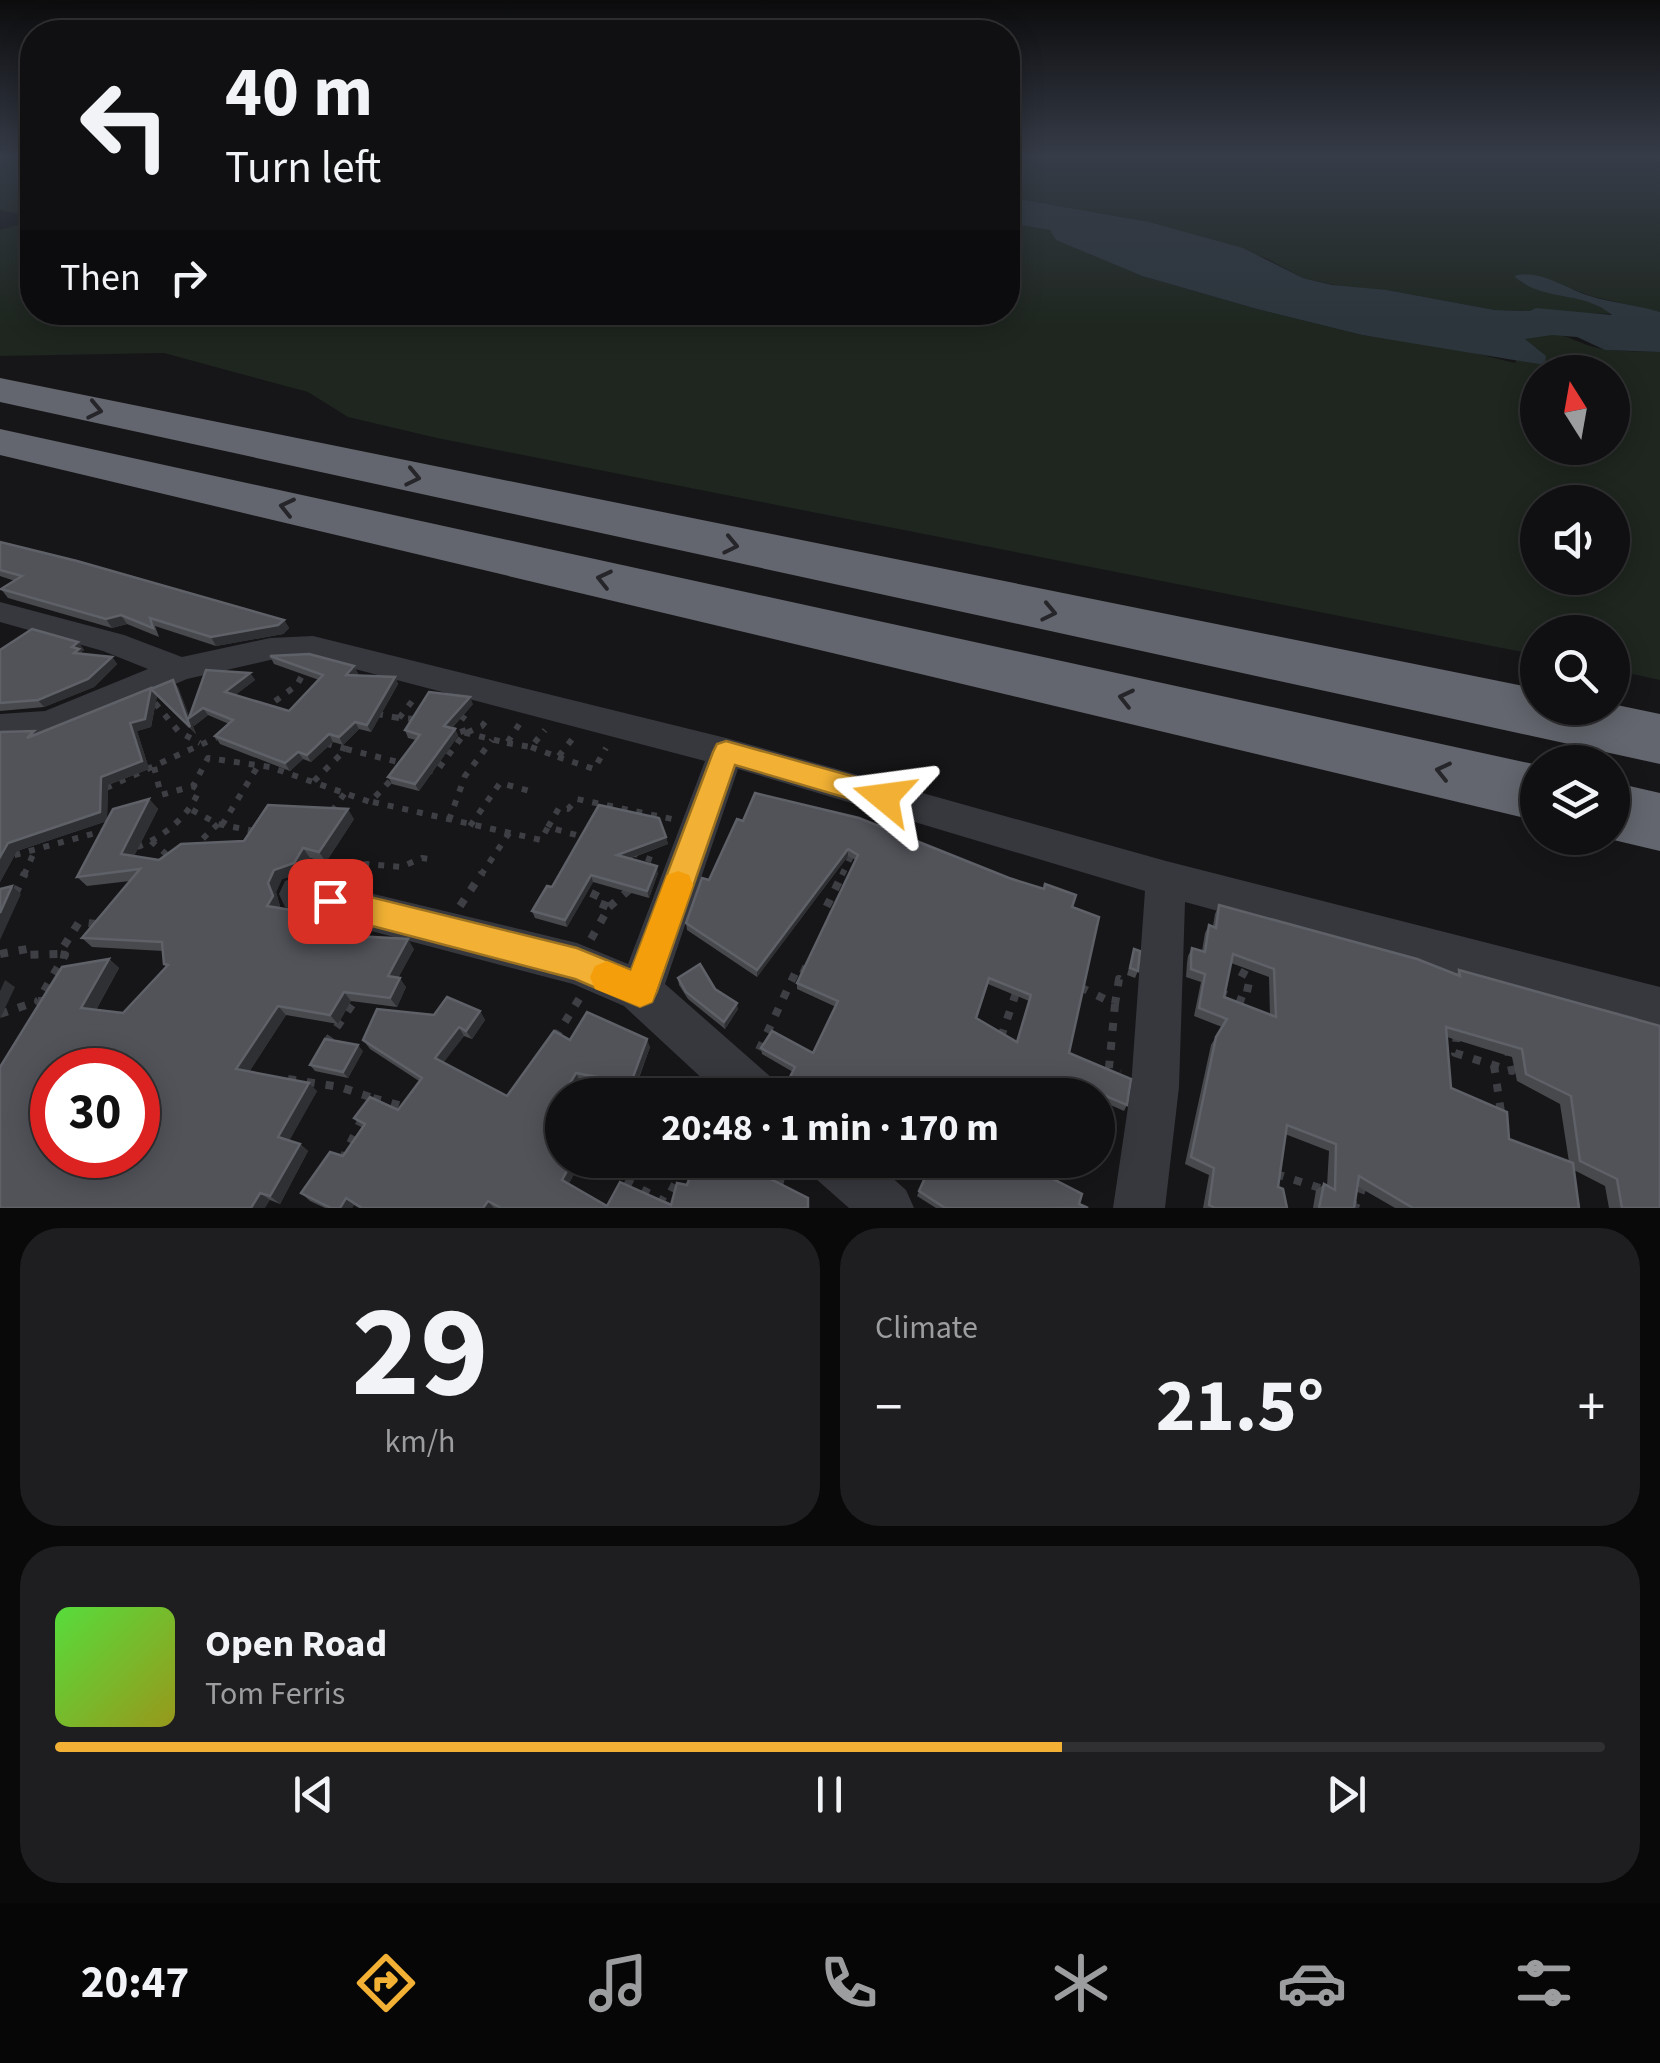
<!DOCTYPE html>
<meta charset="utf-8">
<style>
:root{--surface:#101012;--page:#1e1e20;--text:#f1f3f6;--muted:#9c9d9f;--line:#303032;--accent:#f2b134}
body{margin:0;font-family:"Source Sans 3",sans-serif;background:var(--page);color:var(--text);height:100vh;display:flex;flex-direction:column;font-size:38px;white-space:nowrap}
*{box-sizing:border-box;margin:0}
p{font-size:32px;color:var(--muted)}
.icon{flex:none;width:55px;height:55px;fill:none;stroke:currentColor;stroke-width:2;stroke-linecap:round;stroke-linejoin:round}
.map{position:relative;height:1208px;overflow:hidden}
.details{display:flex;flex-direction:column;gap:20px;padding:20px;background:#09090a;flex:1}
.details>*{flex:none}
.top-card{position:absolute;left:20px;top:20px;width:1000px;height:305px;border-radius:40px;box-shadow:0 5px 25px #0003,0 0 0 2px var(--line);background:#101012;color:var(--text);overflow:hidden}
.needle{width:65px;rotate:349deg}
.buttons{position:absolute;left:1520px;top:355px;display:grid;gap:20px}
.buttons a{display:grid;place-items:center;width:110px;height:110px;border-radius:50%;background:var(--surface);box-shadow:0 5px 25px #0003,0 0 0 2px var(--line);font-size:50px}
.speed{position:absolute;left:30px;top:1048px;display:flex;gap:20px;font-size:50px;font-weight:700;text-align:center}
.speed>*{display:grid;place-content:center;width:130px;height:130px;border-radius:50%;background:var(--surface);box-shadow:0 5px 25px #0003,0 0 0 2px var(--line);line-height:1}
.speed .limit{border:15px solid #d22;background:#fff;color:#111}
.pin{position:absolute;display:grid;place-items:center;width:85px;height:85px;color:#fff;margin:-42px;border-radius:20px;box-shadow:0 5px 15px #0006}
.me{position:absolute;width:110px;margin:-55px;rotate:286deg;stroke-linejoin:round;filter:drop-shadow(0 0 8px #0008)}
.turn{display:flex;align-items:center;gap:35px;height:210px;padding:0 40px;font-size:45px}
.turn .icon{width:130px;height:130px;stroke-width:2.5}
.turn b{display:block;font-size:70px;line-height:85px}
.then{display:flex;align-items:center;height:95px;padding:0 40px;background:#0003;gap:20px;font-size:38px}
.big{font-size:75px;font-weight:700;line-height:1.1}
.details .tile{flex:1;display:flex;flex-direction:column;justify-content:center;gap:15px;min-width:0;padding:0 35px;border-radius:40px;background:var(--page)}
.details .dial{align-items:center;gap:0}
.dial b{font-size:130px;line-height:1}
.song{display:flex;align-items:center;gap:30px}
.cover{width:120px;height:120px;border-radius:15px;background:linear-gradient(135deg,hsl(110 70% 55%),hsl(60 70% 35%))}
.played{height:10px;border-radius:5px;background:linear-gradient(90deg,var(--accent) 65%,var(--line) 65%)}
.keys{display:flex;justify-content:space-around;direction:ltr}
.heat{display:flex;justify-content:space-between;align-items:center;font-size:55px;direction:ltr}
.details .tiles{flex:1;display:grid;gap:20px;grid-template-columns:1fr 1fr}
.tile:last-child{grid-column:span 2}
.trip{position:absolute;left:545px;top:1078px;width:570px;height:100px;border-radius:50px;background:var(--surface);box-shadow:0 5px 25px #0003,0 0 0 2px var(--line);font-weight:700;line-height:100px;text-align:center}
.tabs{display:flex;height:160px;justify-content:space-around;align-items:center;background:#060607;color:var(--muted)}
.tabs .icon{width:70px;height:70px}
.tabs .current{color:var(--accent)}
.tabs b{font-size:45px;color:var(--text)}
.map>svg:first-child{display:block}
</style>
<div class="map">
<svg width="1660" height="1208" viewBox="0 0 1660 1208">
<rect width="100%" height="100%" fill="#161618"/>
<g fill="#1e261f" fill-rule="evenodd">
<path d="M0 158H32V217L0 210Z"/>
<path d="M1008 158H1660V312L1591 296 1544 278 1520 282C1550 297 1585 293 1613 314L1495 310 1387 290H1357L1303 278 1266 258 1149 222 1008 197Z"/>
<path d="M32 221V312H1008V223L1051 230 1057 240 1142 276 1257 309 1362 335 1462 350 1515 363 1525 339C1562 325 1573 344 1603 349 1621 352 1641 351 1660 352V680L1613 670 1612 632H1538L1537 655 437 438 348 417 308 392 164 353 0 356V230ZM1538 372H1612V448H1538ZM1538 502H1612V578H1538Z"/>
</g>
<path fill="#2c353c" d="M1008 197 1149 222 1243 248 1303 278 1332 285 1387 290 1495 310 1530 311 1536 308 1612 315C1584 290 1541 302 1514 276 1538 268 1567 289 1590 296 1613 303 1637 305 1660 312V352L1605 350 1577 337 1552 335 1525 339 1546 356 1545 365 1362 335 1257 309 1142 276 1056 240 1050 230 1008 223Z"/>
<g fill="none" stroke-linecap="round" stroke-linejoin="round">
<g stroke="#3d3f44" stroke-width="6" stroke-dasharray="6 9" stroke-linecap="butt">
<path d="M155 703 179 732 200 743"/>
<path d="M263 710 297 685 305 670"/>
<path d="M377 714 399 718"/>
<path d="M414 719 399 718 417 695"/>
<path d="M450 729 507 743 520 723"/>
<path d="M464 734 460 722 468 711"/>
<path d="M507 743 531 747 545 730"/>
<path d="M531 747 558 757 573 738"/>
<path d="M346 749 402 763"/>
<path d="M558 757 594 769 606 748"/>
<path d="M154 767 161 795 193 786 208 758 270 767 370 802 393 778"/>
<path d="M427 770 436 772 464 734 482 726 490 716"/>
<path d="M314 781 346 749 328 744"/>
<path d="M106 788 222 735"/>
<path d="M373 802 541 840 548 827 583 837"/>
<path d="M192 810 218 824 254 831"/>
<path d="M332 811 345 793"/>
<path d="M449 820 465 776 492 740"/>
<path d="M222 825 258 766"/>
<path d="M470 826 500 783 530 791"/>
<path d="M548 827 559 808 568 809 577 799 672 819"/>
<path d="M151 841 166 854H173"/>
<path d="M137 847C163 838 190 815 199 790L193 786"/>
<path d="M192 849 218 824"/>
<path d="M632 853 654 861"/>
<path d="M0 859 103 831"/>
<path d="M334 871 367 864 401 867 422 858 436 860"/>
<path d="M24 875 36 848"/>
<path d="M481 875 509 833"/>
<path d="M842 875 853 852"/>
</g>
<g stroke="#3d3f44" stroke-width="8" stroke-dasharray="8 11" stroke-linecap="butt">
<path d="M15 894 25 873"/>
<path d="M460 906 482 873"/>
<path d="M609 907 629 890"/>
<path d="M836 917 824 912 843 873"/>
<path d="M591 939 609 907 592 900 603 878"/>
<path d="M0 954 27 949 26 955 59 954 79 922 96 924"/>
<path d="M1080 987 1115 1004 1119 979 1128 984"/>
<path d="M1219 992 1245 1002 1250 977 1237 970V960"/>
<path d="M45 1001H38L65 955 59 954"/>
<path d="M1115 1004 1109 1068 1120 1073"/>
<path d="M0 1014 38 1001"/>
<path d="M1457 1034 1455 1053 1512 1071 1508 1051"/>
<path d="M1001 1037 1017 990"/>
<path d="M555 1038 581 996"/>
<path d="M326 1043 356 999"/>
<path d="M759 1050 798 967 809 972"/>
<path d="M1494 1065 1501 1112"/>
<path d="M288 1079 340 1087 373 1098"/>
<path d="M373 1098 406 1107"/>
<path d="M342 1160 361 1121"/>
<path d="M572 1171 601 1167 665 1202"/>
<path d="M1276 1174 1323 1189"/>
<path d="M779 1186 785 1160"/>
<path d="M1350 1203 1356 1205 1364 1184"/>
<path d="M662 1208 688 1160"/>
</g>
<g fill="#37383d" fill-rule="evenodd">
<path d="M0 602 124 635 182 657 270 638 313 636 726 738 1166 861 1660 987V1031L1185 902 1179 1087 1165 1208H1113L1131 1087 1145 891 738 769 665 984 772 1078 779 1095H720L624 1006 573 984 299 912 285 907 279 894 285 881 299 876 577 943 628 964 705 761 313 658 270 660 187 679 60 733 0 740V714L45 711 148 669 103 651 0 622Z"/>
<path d="M808 1160H872L906 1190 914 1208H849L815 1178Z"/>
</g>
<g fill="#63666e" fill-rule="evenodd">
<path d="M0 378 1538 689V708H1612V704L1660 714V764L0 402Z"/>
<path d="M0 429 1538 765V821L0 455Z"/>
<path d="M1612 782 1660 793V851L1605 838H1612Z"/>
</g>
</g>
<g fill="#47494d" fill-rule="evenodd">
<path d="M0 542 284 620 289 628 283 634 216 646 155 626 159 637 127 624 112 628 8 598 1 589 15 581 0 576Z"/>
<path d="M78 642 84 650 81 652 82 654 112 657 117 664 94 687 44 707 0 711V650Z"/>
<path d="M270 656 354 666 358 674 356 676 395 677 398 684 371 732 359 729 343 745 333 742 311 762 303 759 290 771 220 744 215 736 229 724 208 715 194 726 191 721 196 734 157 696 151 689 178 687 189 717 250 673 255 680 235 695 289 711 319 680 274 664Z"/>
<path d="M157 696 151 727 137 731 149 769 108 785 107 820 149 799 158 809 134 856 159 860 244 841 354 819 326 862 310 858 301 873 282 879 276 892 280 906 279 908 335 925 331 934 414 949 398 978 406 987 397 1007 351 1001 338 1024 286 1015 249 1072 317 1091 289 1140 300 1144 308 1151 280 1204 270 1200 0 1208 109 959 119 968 96 1010 123 1013 166 966 164 964 163 951 92 947 82 938 130 881 87 886 77 877 107 821 17 851 0 882V732L37 734Z"/>
<path d="M473 704 452 728 455 729 458 736 419 791 392 784 388 777 416 740 408 738 405 730Z"/>
<path d="M737 819 1072 907 1069 1053 1127 1105 1124 1111 1104 1102 1098 1095H805L789 1087 788 1081 793 1072 762 1054 761 1048 813 1053 836 1007 797 989V983L856 860 848 856 757 977 687 930 686 923 709 880ZM988 984 1029 1001 1017 1042 977 1018Z"/>
<path d="M666 837 668 844 629 859 658 873 649 898 593 882 567 927 535 918 532 911 552 887Z"/>
<path d="M1219 905 1456 974 1459 970 1638 1018 1660 1208H1609L1605 1186 1574 1170 1579 1208H1395L1357 1186 1354 1208H1313L1316 1190 1324 1184 1327 1186 1329 1151 1285 1134 1278 1187 1287 1208H1203L1209 1175 1185 1164 1211 1045 1222 1027 1194 1016 1201 982 1186 977 1187 963 1188 956 1192 948 1202 951 1205 933 1209 925 1213 926 1215 914ZM1231 963 1269 977 1270 1015 1224 997ZM1447 1037 1512 1057 1517 1081 1560 1104 1569 1162 1509 1139 1451 1088Z"/>
<path d="M1134 949 1138 971 1135 978 1127 975Z"/>
<path d="M678 978 715 989 738 1009 725 1029 688 999 679 985Z"/>
<path d="M480 1011 485 1020 472 1039 464 1036 443 1062 507 1096 570 1040 650 1047 639 1078 614 1088 580 1081 572 1095H562V1110L556 1120 562 1160H582L569 1183 607 1206 671 1205 809 1208H359L354 1205 352 1208H325L310 1201 301 1193 343 1156 363 1127 354 1118 398 1110 419 1081 370 1049 363 1040 434 1015Z"/>
<path d="M363 1051 348 1078 315 1071 310 1065Z"/>
<path d="M925 1160H1040L1038 1171 1079 1204 1088 1208H936L917 1196 931 1163Z"/>
</g>
<g fill="#2f3033">
<path d="M121 615 127 624 112 628 106 619Z"/>
<path d="M284 620 289 628 283 634 216 646 211 637Z"/>
<path d="M78 642 84 650 81 652 84 656 80 660 72 647Z"/>
<path d="M112 657 117 664 94 687 44 707 38 700Z"/>
<path d="M354 666 358 674 350 683 346 675Z"/>
<path d="M250 673 255 680 229 700 225 692Z"/>
<path d="M395 677 398 684 371 732 367 725Z"/>
<path d="M173 680 178 687 190 718 203 708 208 715 194 726 191 721 196 734 190 727Z"/>
<path d="M151 688 157 696 151 727 137 731 149 769 108 785 107 821 17 851 0 882V857L8 843 101 777Z"/>
<path d="M470 697 473 704 447 733 444 726Z"/>
<path d="M355 722 359 729 343 745 339 737Z"/>
<path d="M455 729 458 736 419 791 415 784Z"/>
<path d="M329 734 333 742 311 762 307 755Z"/>
<path d="M298 752 303 759 290 771 285 763Z"/>
<path d="M149 799 158 809 130 864 121 854Z"/>
<path d="M348 809 354 819 326 862 319 852Z"/>
<path d="M666 837 668 844 619 862 617 855Z"/>
<path d="M303 848 310 858 301 873 282 879 276 892 280 906 274 916 267 906 268 883 274 870Z"/>
<path d="M848 849V856L757 977V970Z"/>
<path d="M657 866 658 873 649 898 647 891Z"/>
<path d="M591 875 593 882 567 927 565 920Z"/>
<path d="M12 886 21 894 0 940V913Z"/>
<path d="M328 916 335 925 326 943 319 934Z"/>
<path d="M408 939 414 949 394 985 388 976Z"/>
<path d="M109 959 119 968 92 1017 81 1008Z"/>
<path d="M400 978 406 987 397 1007 390 998Z"/>
<path d="M5 980 15 987 0 1019V991Z"/>
<path d="M344 992 351 1001 338 1024 330 1015Z"/>
<path d="M737 1003 738 1009 725 1029 724 1022Z"/>
<path d="M278 1006 286 1015 245 1078 236 1069Z"/>
<path d="M480 1011 485 1020 472 1039 466 1031Z"/>
<path d="M459 1027 464 1036 441 1066 435 1058Z"/>
<path d="M647 1039 650 1047 636 1085 633 1077Z"/>
<path d="M358 1045 363 1051 348 1078 343 1072Z"/>
<path d="M576 1073 580 1081 572 1095H563Z"/>
<path d="M309 1083 317 1091 287 1145 278 1137Z"/>
<path d="M562 1095V1110L554 1124 549 1117Z"/>
<path d="M300 1144 308 1151 280 1204 270 1196Z"/>
<path d="M573 1160H582L567 1187 562 1180Z"/>
<path d="M260 1193 270 1200 265 1208H251Z"/>
<path d="M346 1198 354 1205 352 1208H340Z"/>
<path d="M488 1201 494 1208H483Z"/>
</g>
<g fill="#525359" stroke="#5f6168" stroke-width="2.5" fill-rule="evenodd">
<path d="M0 542 77 561 284 620 278 625 211 637 150 618 153 628 121 615 106 619 1 589 22 576 0 570Z"/>
<path d="M32 629 78 642 72 647 79 649 74 653 112 657 88 679 38 700 0 703V650Z"/>
<path d="M309 654 354 666 346 675 395 677 367 725 355 722 339 737 329 734 307 755 298 752 285 763 215 736 233 720 203 708 189 718 206 670 250 673 225 692 289 711 323 675 270 656Z"/>
<path d="M173 680 190 727 151 689Z"/>
<path d="M151 688 145 719 130 723 142 761 101 777 100 812 8 843 0 857V732L34 731 27 738Z"/>
<path d="M429 692 470 697 444 726 455 729 415 784 388 777 420 735 405 730Z"/>
<path d="M755 793 859 818 1009 878 1044 889 1045 884 1076 895 1072 907 1099 917 1069 1053 1131 1079 1127 1105 1106 1096 1098 1133V1095H816L788 1081 795 1067 761 1048 772 1031 813 1053 838 1001 797 983 858 855 848 849 757 970 686 923 702 878 709 880 737 819 743 821ZM989 978 1031 995 1017 1042 976 1018Z"/>
<path d="M149 799 121 854 159 860 181 844 244 841 268 805 348 809 319 852 303 848 294 863 274 870 268 883 273 896 267 906 328 916 319 934 408 939 388 976 400 978 390 998 344 992 330 1015 278 1006 236 1069 309 1083 278 1137 300 1144 270 1196 260 1193 251 1208H0V1067L62 967 109 959 81 1008 123 1013 168 965 164 964 162 942 82 938 140 869 77 877 113 809ZM52 1070H138V1155H52Z"/>
<path d="M599 805 659 818 666 837 617 855 657 866 647 891 591 875 565 920 532 911 547 886 552 887Z"/>
<path d="M12 886 0 913V889Z"/>
<path d="M1219 905 1417 959 1460 976 1459 970 1660 1026V1208H1622L1617 1179 1580 1161 1571 1096 1526 1074 1522 1049 1446 1027 1451 1088 1507 1112 1509 1139 1573 1163 1579 1208H1413L1359 1176 1354 1208H1319L1324 1184 1335 1190 1336 1144 1287 1125 1278 1187 1283 1189 1287 1208H1215L1209 1205 1214 1168 1191 1157 1216 1037 1227 1019 1199 1008 1205 974 1191 969V955L1192 948 1205 952 1209 925 1216 928ZM1233 954 1274 969 1276 1017 1224 997Z"/>
<path d="M1134 949 1140 951 1138 971 1130 968Z"/>
<path d="M700 964 715 989 737 1003 724 1022 686 992 678 978Z"/>
<path d="M447 997 480 1011 466 1031 459 1027 435 1058 507 1096 554 1031 570 1040 587 1012 647 1039 633 1077 687 1087 685 1095H610L618 1081 576 1073 549 1117 562 1124V1160H573L562 1180 607 1206 620 1182 671 1205 677 1183 687 1185 696 1160H726L745 1166 808 1198V1208H501L488 1201 483 1208H362L346 1198 340 1208H331L301 1193 330 1152 343 1156 365 1124 354 1118 370 1097 398 1110 422 1078 363 1040 377 1009 434 1015Z"/>
<path d="M325 1039 358 1045 343 1072 310 1065Z"/>
<path d="M933 1160H1040L1038 1171 1082 1194 1079 1204 1088 1208H945L919 1191Z"/>
</g>
<defs><path id="oneway-chevron" d="M-2-3.5L2.5 0L-2 3.5" fill="none" stroke-width="1.6" stroke-linecap="round" stroke-linejoin="round" transform="scale(2.5)"/></defs>
<g stroke="#26262a">
<use href="#oneway-chevron" transform="translate(95 410) rotate(12)"/>
<use href="#oneway-chevron" transform="translate(413 477) rotate(12)"/>
<use href="#oneway-chevron" transform="translate(287 507) rotate(-167)"/>
<use href="#oneway-chevron" transform="translate(731 545) rotate(12)"/>
<use href="#oneway-chevron" transform="translate(604 579) rotate(-167)"/>
<use href="#oneway-chevron" transform="translate(1049 612) rotate(12)"/>
<use href="#oneway-chevron" transform="translate(1126 698) rotate(-167)"/>
<use href="#oneway-chevron" transform="translate(1443 771) rotate(-167)"/>
</g>
<linearGradient id="sky" x2="0" y2="1"><stop stop-color="#0c0c0d"/><stop offset="0.48" stop-color="#363c48"/><stop offset="1" stop-color="#363c48" stop-opacity="0"/></linearGradient>
<rect width="1660" height="327" fill="url(#sky)"/>
<path fill="#f2b134" stroke="#9d7322" stroke-width="2.5" d="M726 741 884 785 893 789 898 797 893 805 884 809 735 765 657 991 652 1002 640 1007 575 979 330 915 319 911 314 901 319 891 330 887 577 948 631 970 713 752 717 744Z"/>
<path fill="#f59e0b" d="M678 871 689 875 693 885 652 1002 640 1007 595 989 590 977 595 966 607 961 631 971 667 875Z"/>
</svg>
<div class="buttons">
<a><svg class="needle" viewBox="-14 -14 28 28"><path d="M0-13l5 13h-10z" fill="#e53935"/><path d="M0 13l5-13h-10z" fill="#9c9d9f"/></svg></a>
<a><svg class="icon" aria-label="sound" viewBox="0 0 24 24"><path d="M4 9h4l5-4v14l-5-4H4zM17 9q2 3 0 6"/></svg></a>
<a><svg class="icon" aria-label="search" viewBox="0 0 24 24"><circle cx="10" cy="10" r="6"/><path d="M15 15l6 6"/></svg></a>
<a><svg class="icon" aria-label="layers" viewBox="0 0 24 24"><path d="M12 4l9 5-9 5-9-5zM3 14l9 5 9-5"/></svg></a>
</div>
<div class="speed"><div class="limit">30</div></div>
<div class="pin" style="left:330px;top:901px;background:#d93025"><svg class="icon" aria-label="arrive" viewBox="0 0 24 24"><path d="M6 21V4h12l-3 4 3 4H6"/></svg></div>
<svg class="me" style="left:884px;top:797px" viewBox="-20 -20 40 40"><path d="M0-17L14 15 0 8-14 15z" fill="#f2b134" stroke="#fff" stroke-width="4"/></svg>
<div class="trip">20:48 · 1 min · 170 m</div>
<div class="top-card">
<div class="turn"><svg class="icon" aria-label="left" viewBox="0 0 24 24"><path d="M17 20v-9H6M10 6l-5 5 5 5"/></svg><div><b>40 m</b>Turn left</div></div>
<div class="then">Then<svg class="icon" aria-label="right" viewBox="0 0 24 24"><path d="M7 20v-9h11M14 6l5 5-5 5"/></svg></div>
</div>
</div>
<section class="details">
<div class="tiles">
<div class="tile dial"><b>29</b><p>km/h</p></div>
<div class="tile"><p>Climate</p>
<div class="heat"><a>−</a><b class="big">21.5°</b><a>+</a></div>
</div>
<div class="tile">
<div class="song"><i class="cover"></i><div><b>Open Road</b><p>Tom Ferris</p></div></div>
<div class="played"></div>
<div class="keys"><svg class="icon" aria-label="previous" viewBox="0 0 24 24"><path d="M18 5L8 12l10 7zM5 5v14"/></svg><svg class="icon" aria-label="pause" viewBox="0 0 24 24"><path d="M8 5v14M16 5v14"/></svg><svg class="icon" aria-label="next" viewBox="0 0 24 24"><path d="M6 5l10 7-10 7zM19 5v14"/></svg></div>
</div>
</div>
</section>
<nav class="tabs">
<b>20:47</b>
<svg class="icon current" aria-label="directions" viewBox="0 0 24 24"><path d="M12 3l9 9-9 9-9-9zM9 14v-3h6M13 9l2 2-2 2"/></svg>
<svg class="icon" aria-label="music" viewBox="0 0 24 24"><path d="M9 18V5l10-2v13"/><circle cx="6" cy="18" r="3"/><circle cx="16" cy="16" r="3"/></svg>
<svg class="icon" aria-label="phone" viewBox="0 0 24 24"><path d="M5 4h4l2 5-3 2q2 4 5 5l2-3 5 2v4C11 20 4 13 5 4z"/></svg>
<svg class="icon" aria-label="climate" viewBox="0 0 24 24"><path d="M12 3v18M4 7l16 10M4 17L20 7"/></svg>
<svg class="icon" aria-label="car" viewBox="0 0 24 24"><path d="M5 17H2v-5l4-1 3-4h7l3 4 3 1v5h-3M9 17h6M6 11h13"/><circle cx="7" cy="17" r="2"/><circle cx="17" cy="17" r="2"/></svg>
<svg class="icon" aria-label="filters" viewBox="0 0 24 24"><path d="M4 7h16M4 17h16"/><circle cx="9" cy="7" r="2"/><circle cx="15" cy="17" r="2"/></svg>
</nav>
